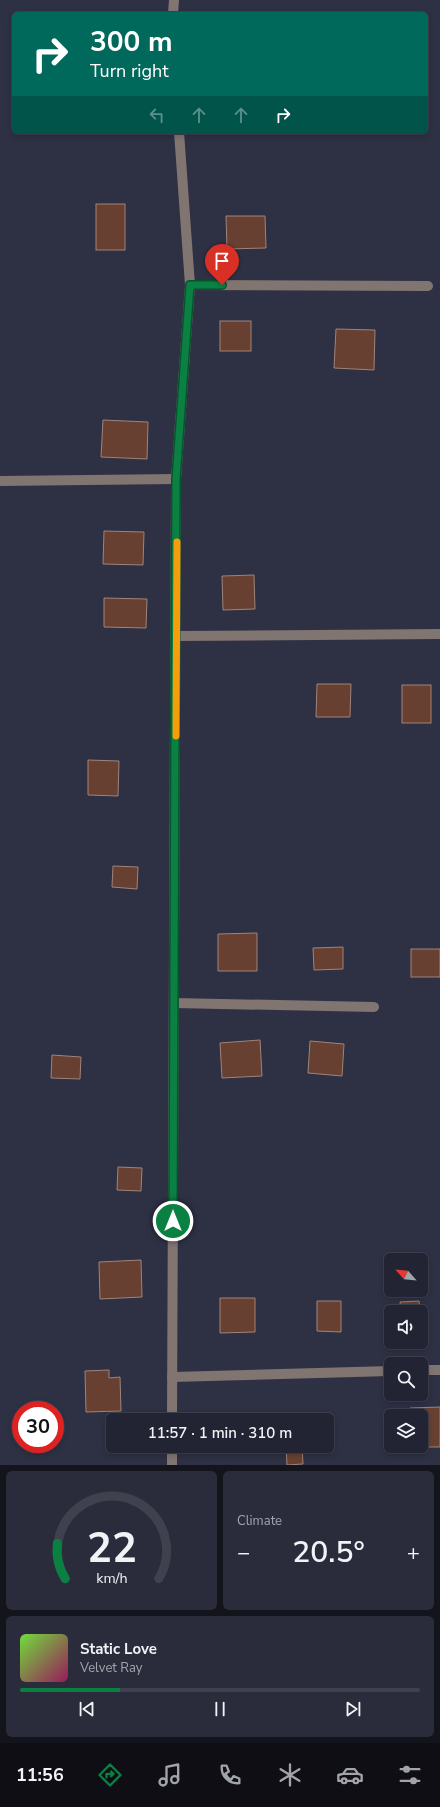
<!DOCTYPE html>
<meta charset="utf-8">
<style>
:root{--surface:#222433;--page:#2a2c3b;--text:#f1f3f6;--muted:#a2a4ac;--line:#3f414e;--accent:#0b8043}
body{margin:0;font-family:"Nunito Sans",sans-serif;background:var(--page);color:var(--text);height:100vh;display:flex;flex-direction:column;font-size:15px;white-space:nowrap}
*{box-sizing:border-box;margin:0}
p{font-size:13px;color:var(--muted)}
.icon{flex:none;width:22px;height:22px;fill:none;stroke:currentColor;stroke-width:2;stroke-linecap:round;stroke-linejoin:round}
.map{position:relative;height:1465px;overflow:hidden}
.panel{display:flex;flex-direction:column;gap:6px;padding:6px;background:#13141c;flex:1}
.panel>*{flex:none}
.guide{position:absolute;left:12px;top:12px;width:416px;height:122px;border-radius:6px;box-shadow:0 2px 6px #0003,0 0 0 1px var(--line);background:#00695c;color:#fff;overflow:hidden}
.needle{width:26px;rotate:297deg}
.buttons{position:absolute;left:384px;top:1253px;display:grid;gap:8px}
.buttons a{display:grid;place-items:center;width:44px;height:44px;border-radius:6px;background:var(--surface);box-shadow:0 2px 6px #0003,0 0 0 1px var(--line);font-size:20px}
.speed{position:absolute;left:12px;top:1401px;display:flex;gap:8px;font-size:20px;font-weight:700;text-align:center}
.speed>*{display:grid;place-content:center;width:52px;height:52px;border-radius:50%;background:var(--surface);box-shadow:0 2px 6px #0003,0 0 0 1px var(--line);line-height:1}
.speed .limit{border:6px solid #d22;background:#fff;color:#111}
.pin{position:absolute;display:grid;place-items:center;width:34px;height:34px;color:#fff;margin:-41px -17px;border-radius:50% 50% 50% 0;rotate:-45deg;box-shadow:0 0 4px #0007}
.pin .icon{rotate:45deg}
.me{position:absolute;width:44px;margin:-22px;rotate:0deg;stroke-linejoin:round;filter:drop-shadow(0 0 3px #0008)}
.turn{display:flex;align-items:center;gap:14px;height:84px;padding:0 12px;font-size:18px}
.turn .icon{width:52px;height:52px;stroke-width:2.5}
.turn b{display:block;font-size:28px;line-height:34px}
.lanes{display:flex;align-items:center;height:38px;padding:0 12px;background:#0003;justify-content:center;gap:20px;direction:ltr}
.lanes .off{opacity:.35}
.big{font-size:30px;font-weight:600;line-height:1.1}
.panel .widget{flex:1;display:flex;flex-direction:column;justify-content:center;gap:6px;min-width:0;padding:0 14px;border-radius:6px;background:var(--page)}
.panel .dial{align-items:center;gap:0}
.dial svg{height:104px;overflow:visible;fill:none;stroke:var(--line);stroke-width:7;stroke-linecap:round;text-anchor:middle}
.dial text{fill:var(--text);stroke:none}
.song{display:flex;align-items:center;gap:12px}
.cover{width:48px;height:48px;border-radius:6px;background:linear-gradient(135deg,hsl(100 70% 55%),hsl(330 70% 35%))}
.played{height:4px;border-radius:2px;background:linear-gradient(90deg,var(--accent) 25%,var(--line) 25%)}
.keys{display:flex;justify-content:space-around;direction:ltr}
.heat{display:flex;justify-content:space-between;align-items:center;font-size:22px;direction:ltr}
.panel .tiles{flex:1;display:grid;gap:6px;grid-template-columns:1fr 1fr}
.widget:last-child{grid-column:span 2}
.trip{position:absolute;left:106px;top:1413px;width:228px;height:40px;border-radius:6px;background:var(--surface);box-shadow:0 2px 6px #0003,0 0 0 1px var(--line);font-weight:600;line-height:40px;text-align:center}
.tab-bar{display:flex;height:64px;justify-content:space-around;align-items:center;background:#0e0e14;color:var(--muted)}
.tab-bar .icon{width:28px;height:28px}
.tab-bar .selected{color:var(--accent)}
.tab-bar b{font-size:18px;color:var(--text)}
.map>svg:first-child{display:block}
</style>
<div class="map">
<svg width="440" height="1465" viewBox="0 0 440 1465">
<rect width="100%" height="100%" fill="#2e3044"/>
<g fill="#684031" stroke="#9f847a">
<rect x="96" y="204" width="29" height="46"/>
<path d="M226 216H265L266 248 227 249Z"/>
<rect x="220" y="321" width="31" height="30"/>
<path d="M336 329 375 330 374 370 334 368Z"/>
<path d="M103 420 148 422 147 459 101 457Z"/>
<path d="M104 531 144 532 143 565 103 564Z"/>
<path d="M254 575 255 609 223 610 222 576Z"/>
<path d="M104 598 147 599 146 628 104 627Z"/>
<path d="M317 684H351L350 717H316Z"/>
<rect x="402" y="685" width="29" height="38"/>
<path d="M88 760 119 761 118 796 88 795Z"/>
<path d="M113 866 138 867 137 889 112 887Z"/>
<path d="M257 933V971H218V934Z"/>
<path d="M343 947V969L314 970 313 948Z"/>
<rect x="411" y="949" width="29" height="28"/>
<path d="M260 1040 262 1076 222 1078 220 1043Z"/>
<path d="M310 1041 344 1044 342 1076 308 1073Z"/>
<path d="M52 1055 81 1057 80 1079 51 1078Z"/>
<path d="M118 1167 142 1168 141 1191 117 1190Z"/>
<path d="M141 1260 142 1297 100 1299 99 1262Z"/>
<path d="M220 1298H255V1332L220 1333Z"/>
<path d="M317 1301H341V1332L317 1331Z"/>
<path d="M419 1301 420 1312H401L400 1302Z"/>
<path d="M109 1370V1378L120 1377 121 1411 86 1412 85 1371Z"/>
<path d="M440 1407V1447H410L421 1446V1416H410V1408Z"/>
<path d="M286 1446H302L303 1464 287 1465Z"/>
</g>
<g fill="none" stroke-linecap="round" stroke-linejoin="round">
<g stroke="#817572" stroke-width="10">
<path d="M173 14 174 0"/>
<path d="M190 285 428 286"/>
<path d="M0 481 176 479"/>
<path d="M177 636 440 634"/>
<path d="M174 1003 374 1007"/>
<path d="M421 1370H440"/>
<path d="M172 1377 391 1371"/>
<path d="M172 1420 176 479 190 285 179 132"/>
<path d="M172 1465V1446"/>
</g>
</g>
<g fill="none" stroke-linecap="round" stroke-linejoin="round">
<g stroke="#07532c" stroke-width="10">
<path id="route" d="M173 1221 176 479 190 285H222"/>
</g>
<use href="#route" stroke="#0b8043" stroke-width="7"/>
<path stroke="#f59e0b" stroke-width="7" d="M176 736 177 542"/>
</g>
</svg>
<div class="buttons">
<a><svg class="needle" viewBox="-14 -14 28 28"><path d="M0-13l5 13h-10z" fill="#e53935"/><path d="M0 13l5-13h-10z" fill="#a2a4ac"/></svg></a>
<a><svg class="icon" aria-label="sound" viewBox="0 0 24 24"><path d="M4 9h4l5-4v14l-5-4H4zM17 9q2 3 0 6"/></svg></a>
<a><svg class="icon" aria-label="search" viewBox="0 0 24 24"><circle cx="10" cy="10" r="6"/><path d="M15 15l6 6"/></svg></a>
<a><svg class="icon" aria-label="layers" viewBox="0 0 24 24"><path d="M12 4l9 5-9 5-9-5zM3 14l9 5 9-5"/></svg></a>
</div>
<div class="speed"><div class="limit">30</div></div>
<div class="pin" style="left:222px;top:285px;background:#d93025"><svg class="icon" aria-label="arrive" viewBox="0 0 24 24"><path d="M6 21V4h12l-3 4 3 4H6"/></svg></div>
<svg class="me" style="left:173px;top:1221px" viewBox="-20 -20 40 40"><circle r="17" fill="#0b8043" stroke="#fff" stroke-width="3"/><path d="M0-11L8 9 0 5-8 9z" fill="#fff"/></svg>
<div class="trip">11:57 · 1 min · 310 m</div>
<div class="guide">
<div class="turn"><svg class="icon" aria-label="right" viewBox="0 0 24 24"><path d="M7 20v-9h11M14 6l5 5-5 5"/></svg><div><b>300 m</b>Turn right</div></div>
<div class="lanes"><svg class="icon off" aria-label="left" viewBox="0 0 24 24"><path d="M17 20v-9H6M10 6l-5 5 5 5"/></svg><svg class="icon off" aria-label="ahead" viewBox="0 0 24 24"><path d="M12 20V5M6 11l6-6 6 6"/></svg><svg class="icon off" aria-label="ahead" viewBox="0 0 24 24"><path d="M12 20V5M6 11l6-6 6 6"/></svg><svg class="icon" aria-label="right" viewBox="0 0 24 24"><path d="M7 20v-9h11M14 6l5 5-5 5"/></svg></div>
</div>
</div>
<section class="panel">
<div class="tiles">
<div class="widget dial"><svg viewBox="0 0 100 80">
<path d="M14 69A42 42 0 1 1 86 69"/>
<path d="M14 69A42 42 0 0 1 8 42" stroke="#0b8043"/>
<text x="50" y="56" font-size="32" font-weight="700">22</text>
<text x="50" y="72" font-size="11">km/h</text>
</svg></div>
<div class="widget"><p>Climate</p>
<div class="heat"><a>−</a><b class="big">20.5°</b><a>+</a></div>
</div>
<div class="widget">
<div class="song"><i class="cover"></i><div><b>Static Love</b><p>Velvet Ray</p></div></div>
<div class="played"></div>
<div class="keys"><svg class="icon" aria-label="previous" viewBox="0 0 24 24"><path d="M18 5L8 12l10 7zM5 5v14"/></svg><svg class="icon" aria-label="pause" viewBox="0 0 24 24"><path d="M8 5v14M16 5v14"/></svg><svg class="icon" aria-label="next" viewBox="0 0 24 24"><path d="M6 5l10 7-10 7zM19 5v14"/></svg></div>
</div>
</div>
</section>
<nav class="tab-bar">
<b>11:56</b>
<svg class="icon selected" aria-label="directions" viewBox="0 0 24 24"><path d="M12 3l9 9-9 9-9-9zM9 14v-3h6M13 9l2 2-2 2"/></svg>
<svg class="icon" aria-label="music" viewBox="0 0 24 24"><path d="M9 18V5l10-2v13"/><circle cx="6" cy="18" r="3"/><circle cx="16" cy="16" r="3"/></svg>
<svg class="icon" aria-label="phone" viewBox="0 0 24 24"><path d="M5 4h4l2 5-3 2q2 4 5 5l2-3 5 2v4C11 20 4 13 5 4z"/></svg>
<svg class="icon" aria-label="climate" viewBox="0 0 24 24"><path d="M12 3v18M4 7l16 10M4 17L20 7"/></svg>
<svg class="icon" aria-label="car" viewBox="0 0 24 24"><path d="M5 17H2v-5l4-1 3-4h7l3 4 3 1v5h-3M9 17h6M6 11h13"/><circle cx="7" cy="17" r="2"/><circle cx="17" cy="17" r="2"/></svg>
<svg class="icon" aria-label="filters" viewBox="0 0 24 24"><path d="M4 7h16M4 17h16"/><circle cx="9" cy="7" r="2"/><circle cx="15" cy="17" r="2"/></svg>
</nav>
